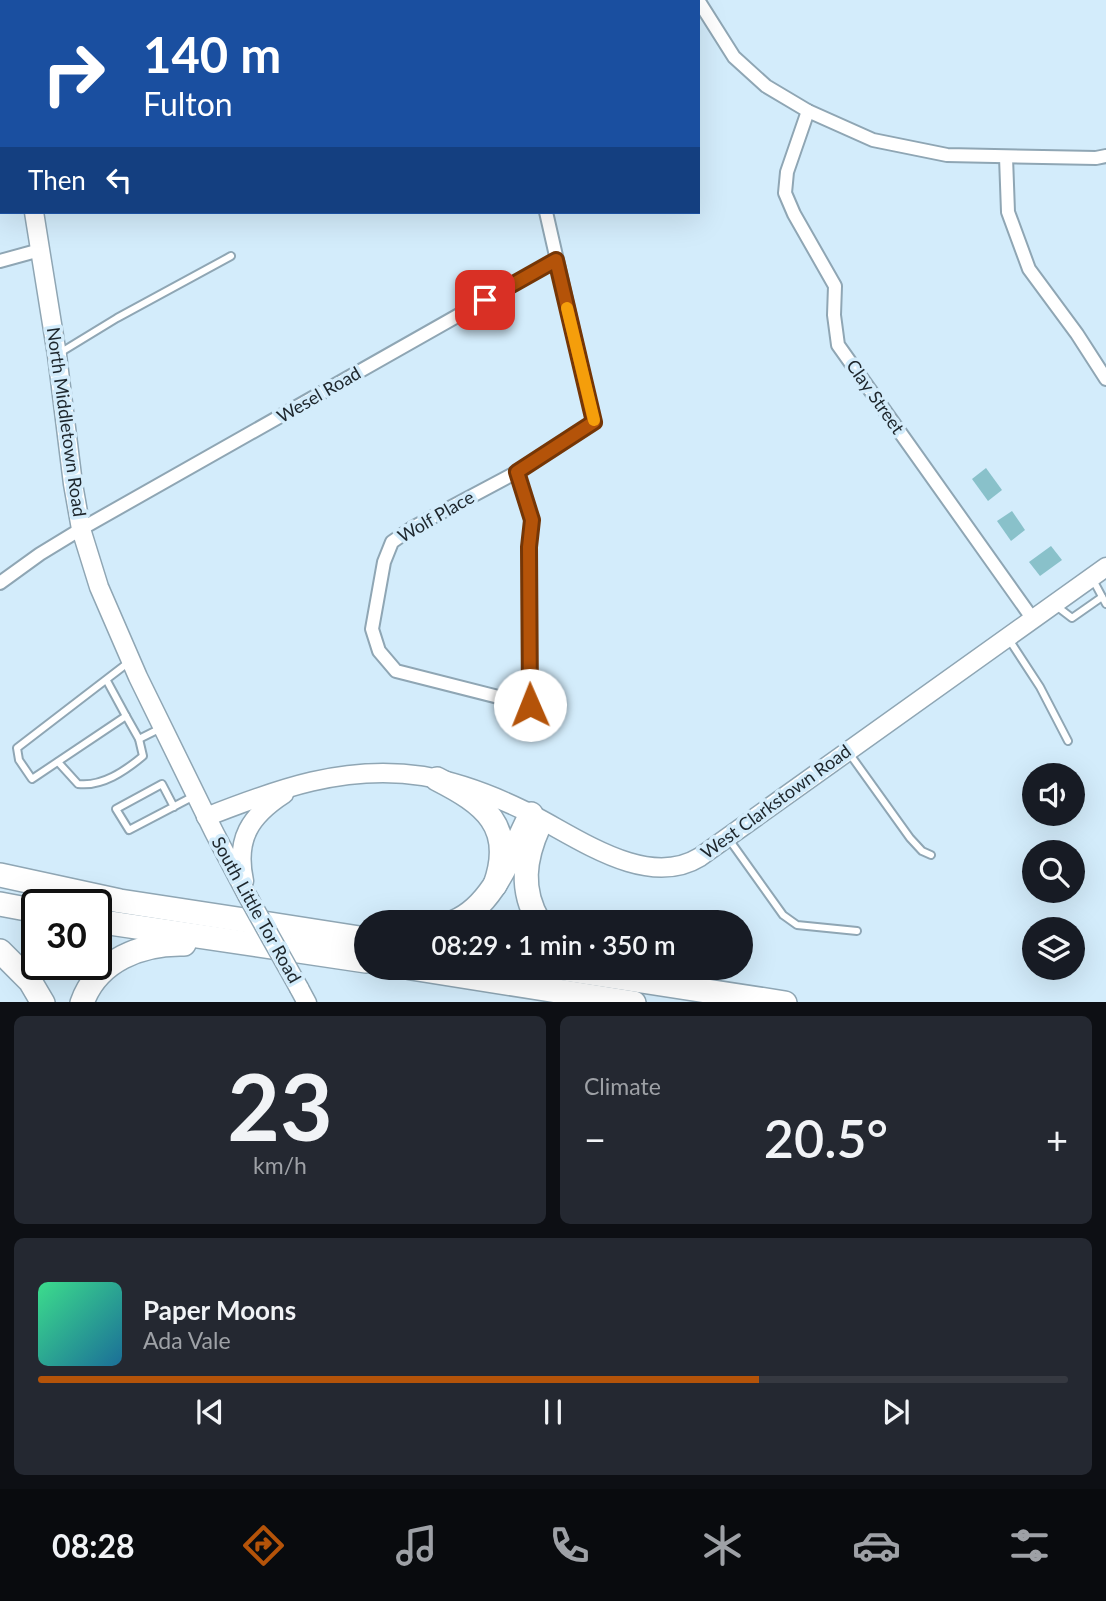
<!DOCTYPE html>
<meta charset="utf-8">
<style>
:root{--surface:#171b24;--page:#242831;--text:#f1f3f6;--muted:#9ea1a6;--line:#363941;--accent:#b45309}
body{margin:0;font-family:Lato,sans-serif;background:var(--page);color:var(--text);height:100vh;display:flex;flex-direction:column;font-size:26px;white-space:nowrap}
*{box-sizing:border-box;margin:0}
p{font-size:23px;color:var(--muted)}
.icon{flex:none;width:38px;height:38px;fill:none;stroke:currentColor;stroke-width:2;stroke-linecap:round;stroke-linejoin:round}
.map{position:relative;height:1002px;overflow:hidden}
.sheet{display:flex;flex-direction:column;gap:14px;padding:14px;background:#0d0f14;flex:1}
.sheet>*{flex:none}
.hud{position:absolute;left:0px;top:0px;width:700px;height:214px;box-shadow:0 7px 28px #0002;background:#1a4fa0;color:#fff;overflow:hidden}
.controls{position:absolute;left:1022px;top:763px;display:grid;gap:14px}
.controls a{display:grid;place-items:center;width:63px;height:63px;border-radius:50%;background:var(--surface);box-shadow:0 7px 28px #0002;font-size:35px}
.speed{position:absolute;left:21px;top:889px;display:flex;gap:14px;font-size:35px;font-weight:700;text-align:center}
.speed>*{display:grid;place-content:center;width:91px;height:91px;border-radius:50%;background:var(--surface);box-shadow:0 7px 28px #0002;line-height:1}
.speed .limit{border:4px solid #111;border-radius:10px;background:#fff;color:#111}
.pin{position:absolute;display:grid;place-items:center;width:60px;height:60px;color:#fff;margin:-30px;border-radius:14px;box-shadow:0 4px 10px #0006}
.me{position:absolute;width:77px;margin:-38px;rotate:359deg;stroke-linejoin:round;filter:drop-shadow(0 0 5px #0008)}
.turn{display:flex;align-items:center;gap:24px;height:147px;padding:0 28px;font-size:32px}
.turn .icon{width:91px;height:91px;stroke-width:2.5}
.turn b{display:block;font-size:49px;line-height:60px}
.then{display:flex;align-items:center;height:66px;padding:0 28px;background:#0003;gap:14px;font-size:26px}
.big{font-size:52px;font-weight:600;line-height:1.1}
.sheet .card{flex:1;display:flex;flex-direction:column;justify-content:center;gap:10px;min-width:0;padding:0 24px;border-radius:10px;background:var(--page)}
.sheet .dial{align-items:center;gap:0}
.dial b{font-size:91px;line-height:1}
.song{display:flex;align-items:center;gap:21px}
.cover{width:84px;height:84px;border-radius:10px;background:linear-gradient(135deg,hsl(150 70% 55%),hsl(200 70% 35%))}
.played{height:7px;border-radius:4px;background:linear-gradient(90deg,var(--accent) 70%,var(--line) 70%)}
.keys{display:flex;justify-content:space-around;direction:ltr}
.heat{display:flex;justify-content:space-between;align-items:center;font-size:38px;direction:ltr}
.sheet .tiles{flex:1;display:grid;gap:14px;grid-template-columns:1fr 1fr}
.card:last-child{grid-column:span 2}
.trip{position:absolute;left:354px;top:910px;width:399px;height:70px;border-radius:35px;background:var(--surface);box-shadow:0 7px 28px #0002;font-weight:600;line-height:70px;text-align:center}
.dock{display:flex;height:112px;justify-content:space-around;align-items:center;background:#090b0e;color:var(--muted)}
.dock .icon{width:49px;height:49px}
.dock .selected{color:var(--accent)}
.dock b{font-size:32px;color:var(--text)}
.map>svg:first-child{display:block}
</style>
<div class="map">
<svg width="1106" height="1003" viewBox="0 0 1106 1003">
<rect width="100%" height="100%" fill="#d3ecfb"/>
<g fill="#89c1ca">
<path d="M986 468 1002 490 988 501 972 479Z"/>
<path d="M1012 511 1025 530 1011 541 997 521Z"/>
<path d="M1051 546 1062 560 1040 576 1029 562Z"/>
</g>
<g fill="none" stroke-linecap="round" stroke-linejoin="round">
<g stroke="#8fa6b4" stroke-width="10">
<g id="lane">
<path d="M58 354 117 318 231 256"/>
<path d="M1092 578 1106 604"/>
<path d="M1055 605 1072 618 1102 597"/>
<path d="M1008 638 1040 687 1068 741"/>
<path d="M107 681 126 716 32 779 19 760 17 748 129 662"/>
<path d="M139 739 161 728"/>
<path d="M849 753 910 838 922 851 931 855"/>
<path d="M58 762 78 784C102 787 125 771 143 756L139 739 126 716"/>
<path d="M174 807 162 784 116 809 129 830 194 796"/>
<path d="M728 838 783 915 797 925 857 931"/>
</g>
</g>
<g stroke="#8fa6b4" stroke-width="16">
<g id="street">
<path d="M489 0 490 2"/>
<path d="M698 0 734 57 766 86 808 111 873 140 947 155 1096 158 1106 156"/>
<path d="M27 2 30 0"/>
<path d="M394 2 396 0"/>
<path d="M0 19 2 18"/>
<path d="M808 111 787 172 785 193 794 214 835 286 834 315 838 345 1032 618"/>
<path d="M1006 157 1008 212 1029 269 1077 334 1106 379"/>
<path d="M0 261 40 250"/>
<path d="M517 472 532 520 529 547 530 705 396 671 379 651 372 629 384 562 392 542 412 528Z"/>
<path d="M517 472 594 422 546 212"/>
<path d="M0 583 40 554 81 529 556 260"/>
</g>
</g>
<g stroke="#8fa6b4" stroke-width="21">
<g id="secondary">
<path d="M0 95 2 99"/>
<path d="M34 212 57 355 73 484 81 529 99 587 138 677 214 832 247 895"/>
<path d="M206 817C277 789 345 764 423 776 458 782 492 795 523 810 573 834 645 891 700 857L1106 567"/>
<path d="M244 881C235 839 250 816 284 794"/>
<path d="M299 988 307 1003"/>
</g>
</g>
<g stroke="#8fa6b4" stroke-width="26">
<g id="highway">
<path d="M437 779C484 803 516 826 495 885"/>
<path d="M539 826C524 859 520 890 539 922"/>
<path d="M0 875 120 901 366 939"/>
<path d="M0 904 37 911"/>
<path d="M96 921 366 961"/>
<path d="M454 922C494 906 512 851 531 814"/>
<path d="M0 951 30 981 43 1003"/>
<path d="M411 968 634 1003"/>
<path d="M557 968 785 1003"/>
<path d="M82 1003C97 960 142 943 184 944"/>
</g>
</g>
<use href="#lane" stroke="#fff" stroke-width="6"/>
<use href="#street" stroke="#fff" stroke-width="12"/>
<use href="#secondary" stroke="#fff" stroke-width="18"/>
<use href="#highway" stroke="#fff" stroke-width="23"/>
<g stroke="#8fa6b4" stroke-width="21" stroke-linecap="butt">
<path id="secondary-bridge" d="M247 895 299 988"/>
</g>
<use href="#secondary-bridge" stroke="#fff" stroke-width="18"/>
</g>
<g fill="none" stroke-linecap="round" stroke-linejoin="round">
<g stroke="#753606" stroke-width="18">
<path id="route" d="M485 300 556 260 594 422 517 472 532 520 529 547 530 705"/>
</g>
<use href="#route" stroke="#b45309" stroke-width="12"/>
<path stroke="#f59e0b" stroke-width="12" d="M567 308 594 420"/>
</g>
<g text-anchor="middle" stroke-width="7" stroke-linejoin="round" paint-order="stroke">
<g font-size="18" fill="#1d262c" stroke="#d3ecfb">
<text transform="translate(319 395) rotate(-30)" y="6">Wesel Road</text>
<text transform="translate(875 397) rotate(55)" y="6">Clay Street</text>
<text transform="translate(66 422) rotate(82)" y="6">North Middletown Road</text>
<text transform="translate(436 517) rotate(-30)" y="6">Wolf Place</text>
<text transform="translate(776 802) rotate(-36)" y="6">West Clarkstown Road</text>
<text transform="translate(256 910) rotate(61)" y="6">South Little Tor Road</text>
</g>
</g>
</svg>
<div class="controls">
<a><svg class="icon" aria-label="sound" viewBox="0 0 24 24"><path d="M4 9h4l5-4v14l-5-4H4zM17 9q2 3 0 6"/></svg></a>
<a><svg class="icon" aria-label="search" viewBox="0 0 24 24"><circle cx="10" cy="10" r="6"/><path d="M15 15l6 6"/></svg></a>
<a><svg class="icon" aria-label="layers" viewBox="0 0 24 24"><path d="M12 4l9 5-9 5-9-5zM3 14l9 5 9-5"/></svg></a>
</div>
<div class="speed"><div class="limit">30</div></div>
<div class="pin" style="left:485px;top:300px;background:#d93025"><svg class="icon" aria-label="arrive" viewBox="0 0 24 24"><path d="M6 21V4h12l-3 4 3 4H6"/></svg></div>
<svg class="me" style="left:530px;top:705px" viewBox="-20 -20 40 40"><circle r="19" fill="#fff"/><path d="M0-13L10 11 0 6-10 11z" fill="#b45309"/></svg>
<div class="trip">08:29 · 1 min · 350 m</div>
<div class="hud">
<div class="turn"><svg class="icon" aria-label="right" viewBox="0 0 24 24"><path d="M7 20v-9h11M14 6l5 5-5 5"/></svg><div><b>140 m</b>Fulton</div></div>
<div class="then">Then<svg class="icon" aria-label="left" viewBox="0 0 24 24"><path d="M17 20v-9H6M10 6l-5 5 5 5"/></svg></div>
</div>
</div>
<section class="sheet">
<div class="tiles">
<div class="card dial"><b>23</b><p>km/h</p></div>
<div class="card"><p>Climate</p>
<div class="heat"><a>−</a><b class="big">20.5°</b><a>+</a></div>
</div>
<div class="card">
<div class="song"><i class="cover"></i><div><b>Paper Moons</b><p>Ada Vale</p></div></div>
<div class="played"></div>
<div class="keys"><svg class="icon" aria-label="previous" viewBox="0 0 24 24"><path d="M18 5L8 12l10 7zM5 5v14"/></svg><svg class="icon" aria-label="pause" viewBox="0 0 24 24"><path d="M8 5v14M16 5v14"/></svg><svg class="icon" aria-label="next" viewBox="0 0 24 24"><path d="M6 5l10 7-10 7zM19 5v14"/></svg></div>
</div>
</div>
</section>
<nav class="dock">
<b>08:28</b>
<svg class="icon selected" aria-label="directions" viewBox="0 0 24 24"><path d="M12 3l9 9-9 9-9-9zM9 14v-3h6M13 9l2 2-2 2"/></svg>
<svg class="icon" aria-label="music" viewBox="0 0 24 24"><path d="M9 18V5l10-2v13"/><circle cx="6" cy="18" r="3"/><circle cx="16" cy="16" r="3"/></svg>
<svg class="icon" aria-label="phone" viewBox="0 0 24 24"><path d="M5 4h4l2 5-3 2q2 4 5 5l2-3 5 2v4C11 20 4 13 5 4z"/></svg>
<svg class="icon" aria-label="climate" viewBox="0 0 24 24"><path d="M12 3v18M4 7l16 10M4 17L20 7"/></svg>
<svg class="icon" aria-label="car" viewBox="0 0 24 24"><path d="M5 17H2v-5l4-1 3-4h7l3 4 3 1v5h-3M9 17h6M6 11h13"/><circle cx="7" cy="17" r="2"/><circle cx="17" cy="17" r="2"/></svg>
<svg class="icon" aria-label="filters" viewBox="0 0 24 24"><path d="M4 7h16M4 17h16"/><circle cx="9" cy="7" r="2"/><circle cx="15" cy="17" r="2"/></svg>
</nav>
